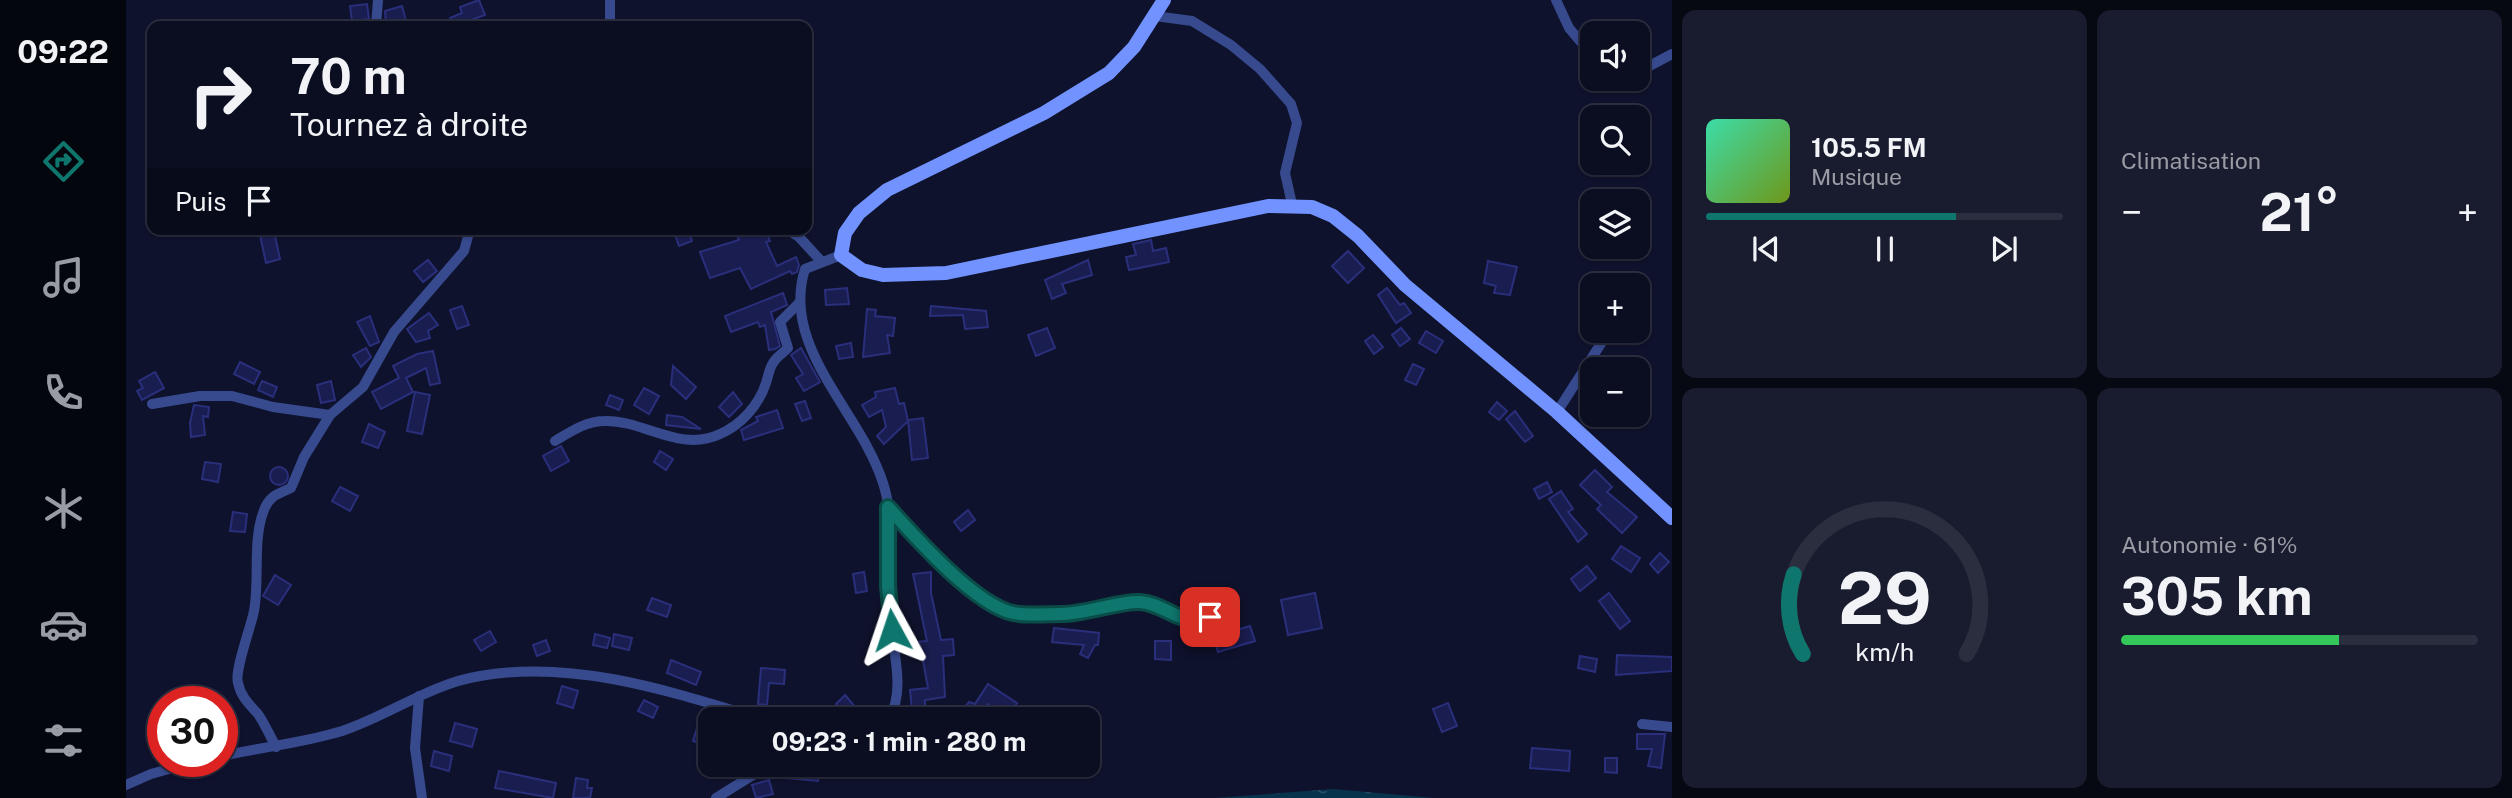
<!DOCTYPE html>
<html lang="fr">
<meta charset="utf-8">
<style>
:root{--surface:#0b0e21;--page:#191c2e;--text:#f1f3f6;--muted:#9a9ca5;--line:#2b2e3f;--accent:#0f766e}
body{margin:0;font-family:"Public Sans",sans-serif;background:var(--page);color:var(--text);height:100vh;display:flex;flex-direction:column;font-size:26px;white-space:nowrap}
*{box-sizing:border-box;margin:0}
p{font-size:23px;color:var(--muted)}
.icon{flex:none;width:38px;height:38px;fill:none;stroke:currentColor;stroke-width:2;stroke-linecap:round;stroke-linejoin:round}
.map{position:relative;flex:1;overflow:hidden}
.panel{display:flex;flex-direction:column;gap:10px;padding:10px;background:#060812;width:840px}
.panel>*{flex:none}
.guide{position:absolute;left:21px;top:21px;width:665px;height:214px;border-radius:14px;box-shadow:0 2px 5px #0004,0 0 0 2px var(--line);background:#0b0e21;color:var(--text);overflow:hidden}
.buttons{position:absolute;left:1454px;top:21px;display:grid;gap:14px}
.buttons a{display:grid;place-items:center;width:70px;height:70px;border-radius:14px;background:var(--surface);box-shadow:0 2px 5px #0004,0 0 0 2px var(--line);font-size:35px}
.speed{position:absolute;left:21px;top:686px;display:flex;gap:14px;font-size:35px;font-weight:700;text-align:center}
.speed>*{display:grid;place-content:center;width:91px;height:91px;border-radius:50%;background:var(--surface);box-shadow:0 2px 5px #0004,0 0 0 2px var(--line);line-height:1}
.speed .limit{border:10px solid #d22;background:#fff;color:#111}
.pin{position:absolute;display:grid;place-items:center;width:60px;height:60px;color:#fff;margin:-30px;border-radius:14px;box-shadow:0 4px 10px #0006}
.me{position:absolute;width:77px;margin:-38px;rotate:355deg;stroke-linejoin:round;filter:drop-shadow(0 0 5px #0008)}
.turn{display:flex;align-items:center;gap:24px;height:147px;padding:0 28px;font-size:32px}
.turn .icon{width:91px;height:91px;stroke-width:2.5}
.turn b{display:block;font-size:49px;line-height:60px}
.then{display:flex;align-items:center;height:66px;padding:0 28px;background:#0003;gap:14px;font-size:26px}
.big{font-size:52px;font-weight:700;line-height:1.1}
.panel .card{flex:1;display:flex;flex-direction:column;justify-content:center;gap:10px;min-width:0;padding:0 24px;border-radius:14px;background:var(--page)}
.panel .dial{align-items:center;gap:0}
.dial svg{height:182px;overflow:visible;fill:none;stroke:var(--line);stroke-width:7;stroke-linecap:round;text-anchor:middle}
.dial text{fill:var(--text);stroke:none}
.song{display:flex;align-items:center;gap:21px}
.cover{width:84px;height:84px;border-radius:10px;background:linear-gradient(135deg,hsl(160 70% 55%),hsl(80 70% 35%))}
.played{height:7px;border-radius:4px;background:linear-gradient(90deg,var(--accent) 70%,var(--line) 70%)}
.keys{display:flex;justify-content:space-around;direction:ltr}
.heat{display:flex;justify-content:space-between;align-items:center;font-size:38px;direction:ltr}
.charge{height:10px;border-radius:5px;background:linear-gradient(90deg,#34c759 61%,var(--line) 0)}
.panel .tiles{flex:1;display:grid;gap:10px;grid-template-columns:repeat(2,1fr)}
.trip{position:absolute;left:572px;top:707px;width:402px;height:70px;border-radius:14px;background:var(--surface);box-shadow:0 2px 5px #0004,0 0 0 2px var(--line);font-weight:700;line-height:70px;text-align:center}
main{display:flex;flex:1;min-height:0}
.menu{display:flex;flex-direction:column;width:126px;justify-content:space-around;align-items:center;background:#04060d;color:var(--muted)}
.menu .icon{width:49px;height:49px}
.menu .active{color:var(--accent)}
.menu b{font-size:32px;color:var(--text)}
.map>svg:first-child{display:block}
</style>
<main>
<nav class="menu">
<b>09:22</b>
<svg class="icon active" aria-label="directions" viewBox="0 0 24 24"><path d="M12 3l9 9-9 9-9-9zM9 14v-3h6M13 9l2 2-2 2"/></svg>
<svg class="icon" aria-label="music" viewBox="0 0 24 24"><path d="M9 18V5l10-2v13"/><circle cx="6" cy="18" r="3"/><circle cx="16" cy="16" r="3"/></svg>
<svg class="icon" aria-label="phone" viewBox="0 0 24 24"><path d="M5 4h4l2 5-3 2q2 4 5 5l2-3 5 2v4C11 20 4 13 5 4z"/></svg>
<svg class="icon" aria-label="climate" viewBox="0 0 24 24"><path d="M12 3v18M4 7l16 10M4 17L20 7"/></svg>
<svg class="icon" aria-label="car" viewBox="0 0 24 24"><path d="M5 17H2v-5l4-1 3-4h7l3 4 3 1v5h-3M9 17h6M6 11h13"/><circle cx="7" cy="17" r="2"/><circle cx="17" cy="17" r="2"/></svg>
<svg class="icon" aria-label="filters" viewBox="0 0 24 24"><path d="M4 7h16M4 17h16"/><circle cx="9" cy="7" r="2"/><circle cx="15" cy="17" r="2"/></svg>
</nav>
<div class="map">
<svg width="1546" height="798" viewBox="0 0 1546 798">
<defs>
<pattern id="water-ripples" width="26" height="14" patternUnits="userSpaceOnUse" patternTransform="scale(1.75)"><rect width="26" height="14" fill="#07334d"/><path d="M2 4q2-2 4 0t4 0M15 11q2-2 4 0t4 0" fill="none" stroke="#2b5068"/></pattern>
</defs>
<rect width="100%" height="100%" fill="#0f122c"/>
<path fill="url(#water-ripples)" d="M1207 789 1308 798H1089Z"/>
<g fill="#1a1d4f" stroke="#2a2f7c" stroke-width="2">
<path d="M353 0 359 15 328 26 324 18 336 13 334 7Z"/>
<path d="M241 4 243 19 226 21 224 6Z"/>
<path d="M276 6 280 21 260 26 259 11Z"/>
<path d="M547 229H562L566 241 553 246Z"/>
<path d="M608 229H639L644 241 640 242 651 266 670 257 673 265 671 272 666 274 664 271 625 289 614 268 584 278 574 252 613 240Z"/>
<path d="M148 231 154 259 140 263 134 235Z"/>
<path d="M1025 240 1027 251 1040 248 1043 262 1003 270 1000 257 1010 255 1007 244Z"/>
<path d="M1222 251 1238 268 1222 283 1206 266Z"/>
<path d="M302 260 311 271 297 282 288 271Z"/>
<path d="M962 260 966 275 936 284 940 293 926 299 919 280Z"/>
<path d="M1362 261 1391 267 1384 295 1368 293 1370 286 1358 283Z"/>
<path d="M721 288 723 304 700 305 699 290Z"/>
<path d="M1261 288 1274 305 1278 303 1285 313 1270 323 1252 295Z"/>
<path d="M657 293 661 305 645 312 654 346 649 349 643 350 639 325 634 327 632 322 605 332 599 316Z"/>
<path d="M336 306 343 325 331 329 324 310Z"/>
<path d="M805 306 860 311 862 327 839 329 837 315 804 316Z"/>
<path d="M741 309 750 310 749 316 769 318 767 336 761 335 764 353 737 357Z"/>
<path d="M303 313 312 325 302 331 304 338 290 342 281 329Z"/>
<path d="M244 316 253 342 244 346 231 322Z"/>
<path d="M921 328 929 348 910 356 902 335Z"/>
<path d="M1275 328 1284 339 1274 346 1266 335Z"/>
<path d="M1300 331 1317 341 1310 353 1293 343Z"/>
<path d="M1247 335 1257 347 1248 354 1239 341Z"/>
<path d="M725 343 727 357 713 359 710 346Z"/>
<path d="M240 348 245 357 235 367 227 355Z"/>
<path d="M675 348 694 382 678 391 670 378 677 374 665 355Z"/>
<path d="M307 351 314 383 304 385 300 368 280 378 287 392 255 409 246 392 273 378 267 366 291 354Z"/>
<path d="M114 362 134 372 128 384 108 374Z"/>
<path d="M1287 364 1298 369 1290 385 1279 380Z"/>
<path d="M547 366 570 387 560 399 545 385Z"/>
<path d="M29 372 38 388 16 400 11 391 17 388 13 381Z"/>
<path d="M136 381 151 387 147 397 132 390Z"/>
<path d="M205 381 209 400 195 403 191 385Z"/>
<path d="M518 388 533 396 523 414 508 405Z"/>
<path d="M769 388 773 404 778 403 782 421 758 444 751 436 760 427 756 410 743 417 736 405 750 397 749 392Z"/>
<path d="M289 392 304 395 296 434 281 431Z"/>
<path d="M607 392 616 404 603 417 593 407Z"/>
<path d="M484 395 497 400 493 410 480 405Z"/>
<path d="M679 401 685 418 676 421 669 404Z"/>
<path d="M1371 402 1381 411 1373 420 1363 412Z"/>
<path d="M68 405 83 407 82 417 77 416 79 435 65 437 64 423Z"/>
<path d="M651 410 657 428 618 440 615 430 632 421 630 417Z"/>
<path d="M1389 411 1407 436 1399 442 1380 419Z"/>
<path d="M541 415 556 417 575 429 540 425Z"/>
<path d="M797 418 802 458 786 460 782 420Z"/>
<path d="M243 424 259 432 252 448 236 442Z"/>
<path d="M435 446 443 461 425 471 417 456Z"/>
<path d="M534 451 547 459 540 470 528 462Z"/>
<path d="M79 462 95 464 92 482 76 479Z"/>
<circle cx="153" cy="476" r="9"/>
<path d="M1469 470 1486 487 1481 492 1511 517 1496 533 1471 509 1475 505 1454 485Z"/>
<path d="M1421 482 1426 492 1413 499 1408 489Z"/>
<path d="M214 487 232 496 224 511 206 501Z"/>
<path d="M1435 491 1447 509 1442 512 1461 534 1452 542 1423 499Z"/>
<path d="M842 510 849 520 835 531 828 522Z"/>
<path d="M107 512 121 514 119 532 104 531Z"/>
<path d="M1495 546 1514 558 1505 572 1486 559Z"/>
<path d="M1534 553 1543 562 1532 573 1524 564Z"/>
<path d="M1461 566 1470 578 1454 591 1445 579Z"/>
<path d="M738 572 741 591 730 593 727 574Z"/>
<path d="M805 572V593L815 640 827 639 828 655 817 656 819 697 799 700V709L786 710 784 690 802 688 796 655 791 656 789 642 801 641 787 574Z"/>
<path d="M149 575 165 585 152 605 137 596Z"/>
<path d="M1189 593 1196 628 1162 635 1155 600Z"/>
<path d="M1483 593 1504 621 1494 629 1473 601Z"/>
<path d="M526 598 545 605 541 617 521 610Z"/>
<path d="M1124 626 1129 641 1092 652 1087 637Z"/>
<path d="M928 628 973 633 972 645H969L962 658 954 654 958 645 926 642Z"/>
<path d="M364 631 370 642 355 651 348 640Z"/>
<path d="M469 634 484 638 481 648 467 645Z"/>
<path d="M488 634 506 638 503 650 486 646Z"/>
<path d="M420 640 424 651 411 656 407 645Z"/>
<path d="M1029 641H1045V660L1029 659Z"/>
<path d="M1491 655 1546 657V671L1490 675Z"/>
<path d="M1454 656 1471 659 1469 672 1452 668Z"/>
<path d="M545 660 575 672 570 685 541 673Z"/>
<path d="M635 668 659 670 658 684 643 683 641 705 632 704Z"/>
<path d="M862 684 891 703 882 718 862 704 850 719H829L843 702 849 704Z"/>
<path d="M436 686 452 691 447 708 431 703Z"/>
<path d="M719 695 731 709 721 717 710 704Z"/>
<path d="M518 700 532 707 527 718 512 711Z"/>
<path d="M1322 703 1331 726 1316 732 1307 709Z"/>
<path d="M682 707 703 711 702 719H680Z"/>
<path d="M329 723 351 729 346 747 324 741Z"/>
<path d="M572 725 584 729V747L567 741Z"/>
<path d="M1511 734H1539L1535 768 1522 766 1526 749H1511Z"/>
<path d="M1406 748 1444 751 1443 771 1404 768Z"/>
<path d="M308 751 326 756 323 771 305 766Z"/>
<path d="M1479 758H1491V773L1479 772Z"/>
<path d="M662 765H693L692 781 661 778Z"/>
<path d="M373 771 430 783 427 798 369 788Z"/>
<path d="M450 778 462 780 461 788H466L464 798H447Z"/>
<path d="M643 780 647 794 630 798 626 785Z"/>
</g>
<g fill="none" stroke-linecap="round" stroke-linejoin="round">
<g stroke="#374a8e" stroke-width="10">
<path d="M484 0V26"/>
<path d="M1430 0 1443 28 1466 55"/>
<path d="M1029 16 1066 21 1105 45 1134 69 1165 104 1171 123 1159 173 1166 204"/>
<path d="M250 26 252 0"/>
<path d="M1512 72 1546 54"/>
<path d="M661 229 673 237 696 262"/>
<path d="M715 255 679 269C654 348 735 412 757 483 771 525 761 580 765 625 768 655 779 692 763 719"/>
<path d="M26 404 74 396H106L147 407 204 415"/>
<path d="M1431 412 1483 331"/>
<path d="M429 441C444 432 460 421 479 421 518 420 554 453 594 434 615 425 633 405 640 383 642 377 643 369 647 363 650 357 657 353 662 348L654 322 673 303"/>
<path d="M763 507C796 545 836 594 885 612 894 616 927 615 939 614 961 612 993 602 1013 602 1041 603 1055 628 1084 617"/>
<path d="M293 696 289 748 296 798"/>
<path d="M1516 724 1546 727"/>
<path d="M150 747C144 736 139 724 132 714 123 704 115 697 112 683 108 671 125 627 128 611 134 579 126 540 138 510 144 495 152 494 165 488L178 457 204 415 237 387 268 332 338 251 344 229"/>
<path d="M96 756C136 747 177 743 216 731 264 715 304 684 354 676 449 659 546 692 636 719"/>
<path d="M0 785 25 774 71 761"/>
<path d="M590 798 643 765"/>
</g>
<path stroke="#7192ff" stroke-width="14" d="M1038 0 1008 47 983 73 918 113 761 190 733 213 719 233 715 255 736 270 757 275 820 273 1142 206 1186 207 1207 216 1232 236 1279 285 1431 412 1546 518"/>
</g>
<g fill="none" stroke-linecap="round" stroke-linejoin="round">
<g stroke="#0a4d48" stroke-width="18">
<path id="route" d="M766 630 762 586V507C789 537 848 604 887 613 900 616 922 614 935 614 960 614 993 601 1014 602 1041 604 1055 628 1084 617"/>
</g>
<use href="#route" stroke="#0f766e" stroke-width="12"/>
</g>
</svg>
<div class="buttons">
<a><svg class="icon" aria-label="sound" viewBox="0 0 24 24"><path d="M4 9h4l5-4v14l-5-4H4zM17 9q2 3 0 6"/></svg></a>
<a><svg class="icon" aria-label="search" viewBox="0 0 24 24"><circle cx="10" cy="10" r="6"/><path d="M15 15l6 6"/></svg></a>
<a><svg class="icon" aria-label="layers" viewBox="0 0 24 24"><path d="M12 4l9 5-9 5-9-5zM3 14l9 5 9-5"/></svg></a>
<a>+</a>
<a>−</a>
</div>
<div class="speed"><div class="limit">30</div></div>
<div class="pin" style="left:1084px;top:617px;background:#d93025"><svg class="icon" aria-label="arrive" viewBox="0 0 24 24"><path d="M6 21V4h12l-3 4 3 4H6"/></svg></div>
<svg class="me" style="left:766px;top:630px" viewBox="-20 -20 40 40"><path d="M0-17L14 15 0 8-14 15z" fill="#0f766e" stroke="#fff" stroke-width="4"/></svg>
<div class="trip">09:23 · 1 min · 280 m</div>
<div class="guide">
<div class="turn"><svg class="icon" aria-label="right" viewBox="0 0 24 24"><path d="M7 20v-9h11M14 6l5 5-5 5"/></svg><div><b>70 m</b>Tournez à droite</div></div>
<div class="then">Puis<svg class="icon" aria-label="arrive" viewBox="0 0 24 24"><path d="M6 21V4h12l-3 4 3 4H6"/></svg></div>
</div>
</div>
<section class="panel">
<div class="tiles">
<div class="card">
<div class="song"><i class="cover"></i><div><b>105.5 FM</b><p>Musique</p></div></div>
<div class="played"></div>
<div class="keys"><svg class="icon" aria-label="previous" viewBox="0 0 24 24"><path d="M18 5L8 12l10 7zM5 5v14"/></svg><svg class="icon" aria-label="pause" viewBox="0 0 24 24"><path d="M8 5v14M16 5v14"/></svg><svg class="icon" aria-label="next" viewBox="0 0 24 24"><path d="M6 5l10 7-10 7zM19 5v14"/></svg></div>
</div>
<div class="card"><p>Climatisation</p>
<div class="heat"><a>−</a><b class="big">21°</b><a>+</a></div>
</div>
<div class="card dial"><svg viewBox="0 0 100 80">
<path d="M14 69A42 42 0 1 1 86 69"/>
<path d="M14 69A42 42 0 0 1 10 34" stroke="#0f766e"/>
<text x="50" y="56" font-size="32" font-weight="700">29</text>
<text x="50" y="72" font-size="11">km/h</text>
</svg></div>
<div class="card"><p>Autonomie · 61%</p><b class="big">305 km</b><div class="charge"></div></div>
</div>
</section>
</main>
